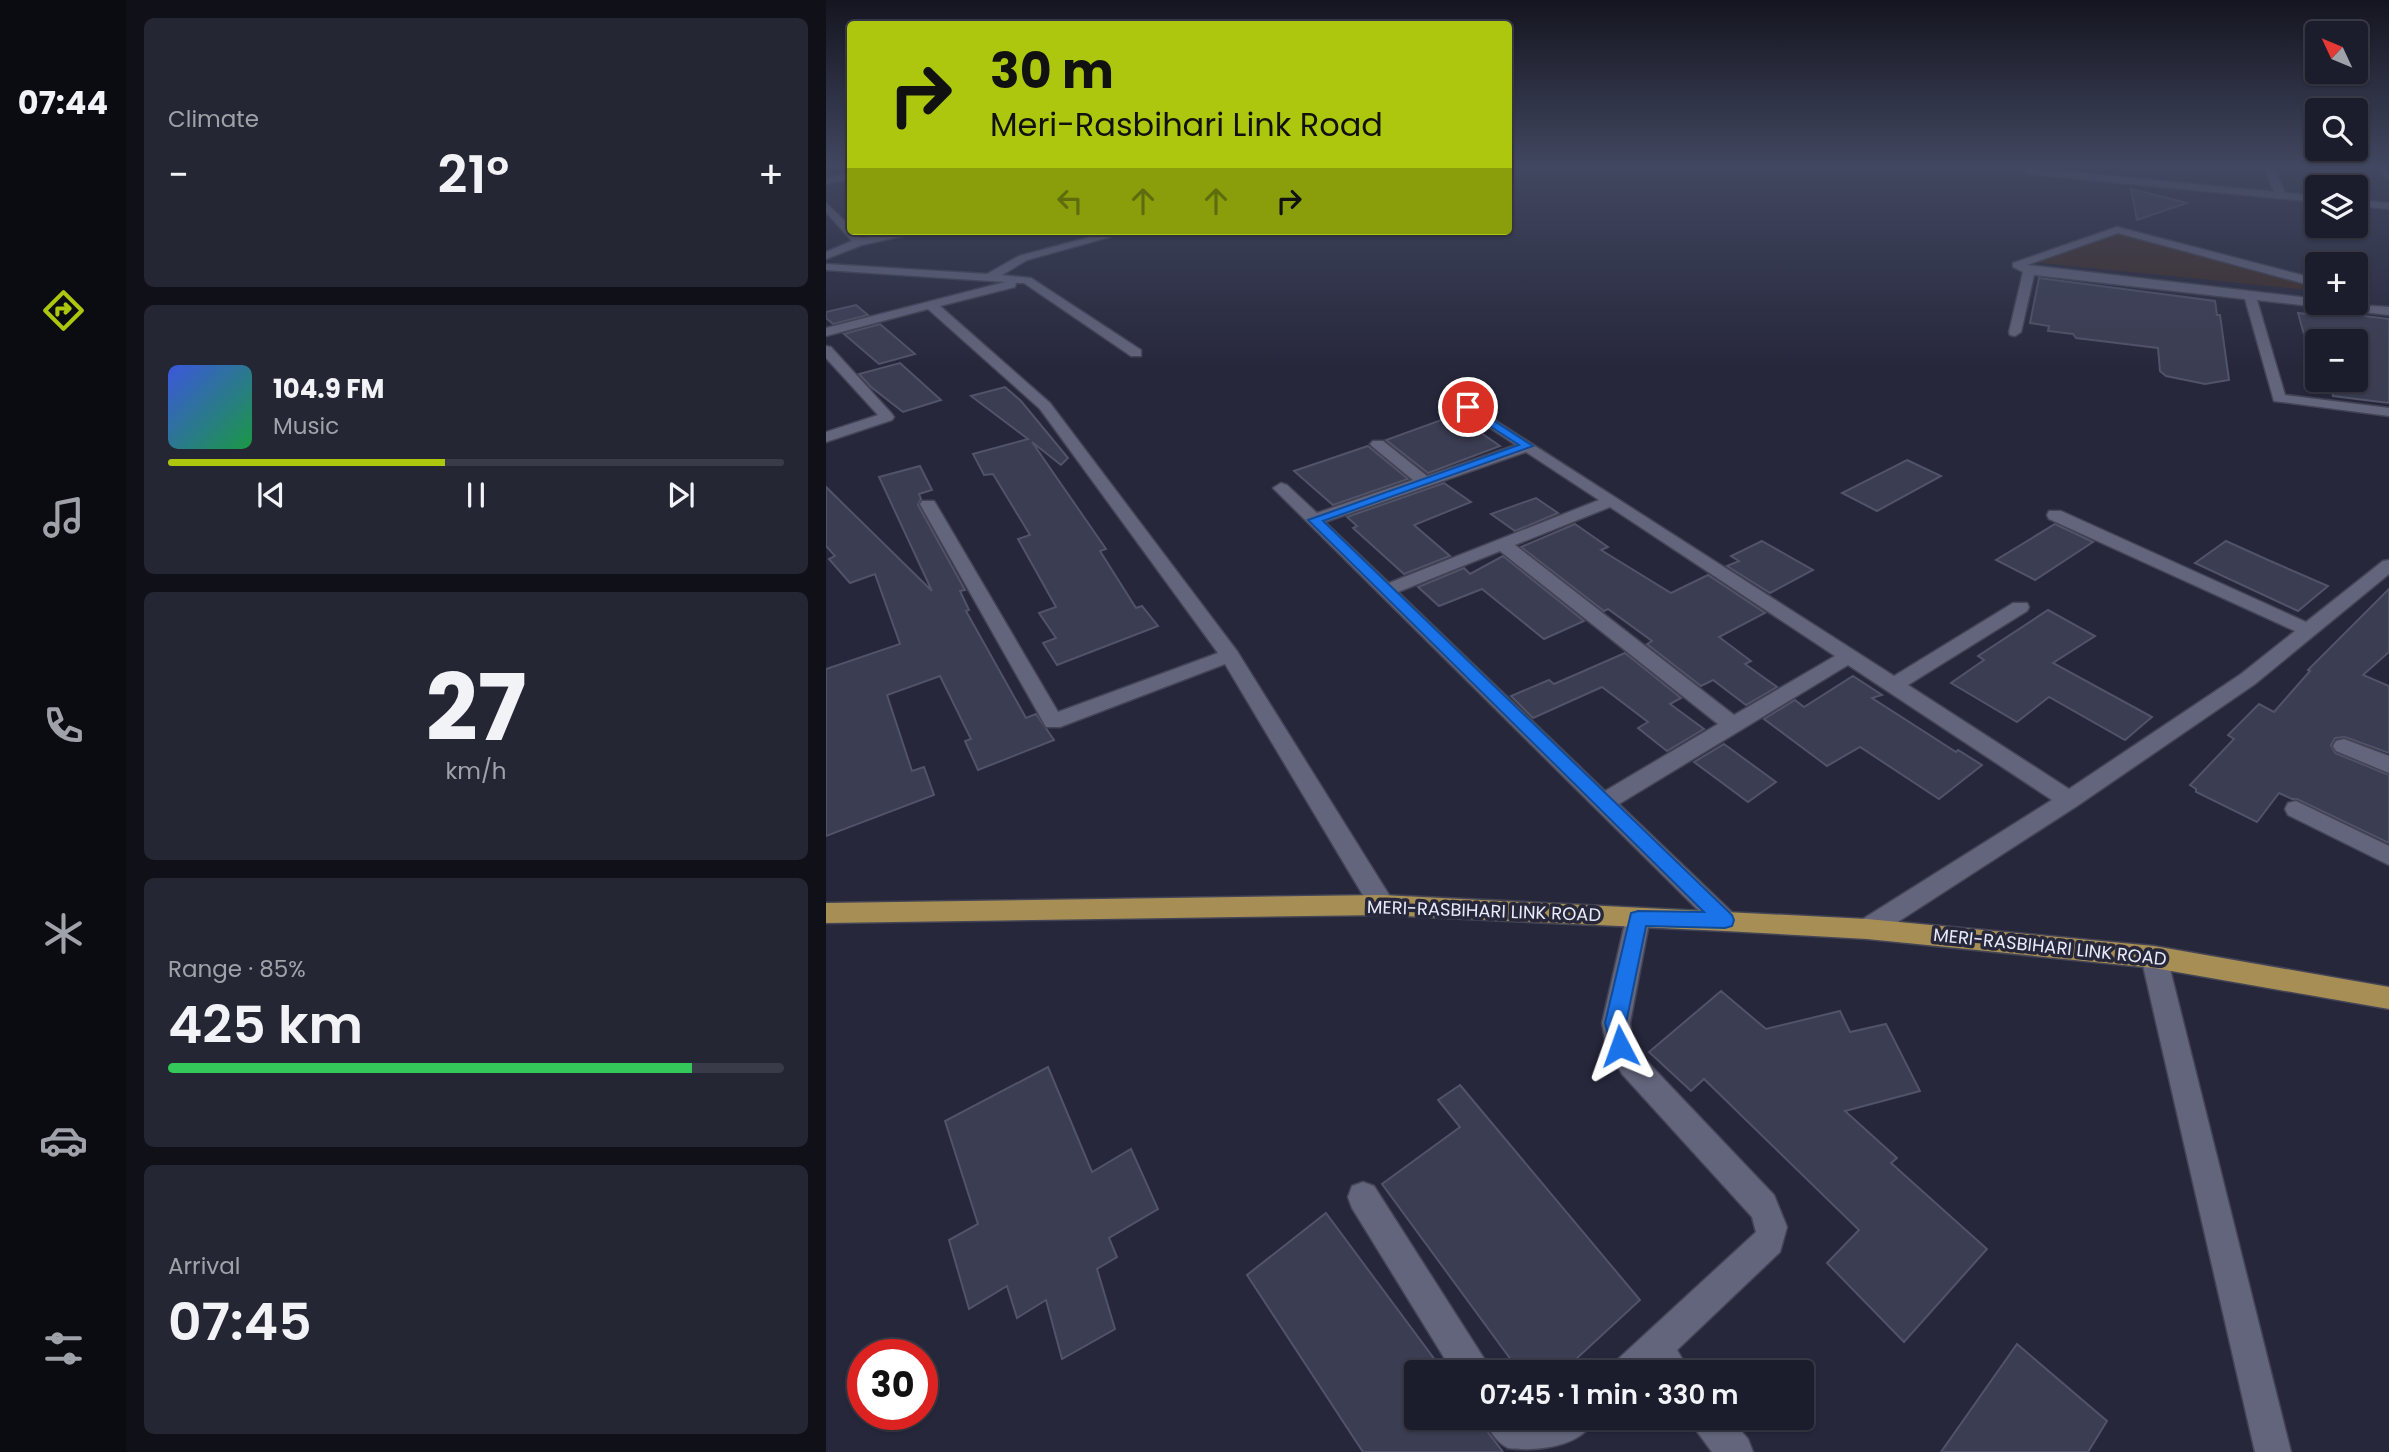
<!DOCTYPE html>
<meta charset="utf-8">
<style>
:root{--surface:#1c1d2c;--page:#252634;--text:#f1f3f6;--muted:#a0a2a9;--line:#3a3b48;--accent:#adc60e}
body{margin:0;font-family:Poppins,sans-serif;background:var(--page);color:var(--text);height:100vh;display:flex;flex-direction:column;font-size:26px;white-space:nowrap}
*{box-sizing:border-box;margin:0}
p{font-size:23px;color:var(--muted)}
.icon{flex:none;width:38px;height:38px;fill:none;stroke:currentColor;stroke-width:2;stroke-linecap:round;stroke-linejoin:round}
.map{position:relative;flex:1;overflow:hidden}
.details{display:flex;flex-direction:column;gap:18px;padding:18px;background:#0f1018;width:700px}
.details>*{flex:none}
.guide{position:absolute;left:21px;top:21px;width:665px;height:214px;border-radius:7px;box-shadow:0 2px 5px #0004,0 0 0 2px var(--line);background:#adc60e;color:#111;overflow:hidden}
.needle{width:46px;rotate:314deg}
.fabs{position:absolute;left:1479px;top:21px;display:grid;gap:14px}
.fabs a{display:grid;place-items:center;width:63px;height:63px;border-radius:7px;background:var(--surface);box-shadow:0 2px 5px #0004,0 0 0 2px var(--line);font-size:35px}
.speed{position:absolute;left:21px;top:1339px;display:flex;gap:14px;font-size:35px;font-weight:700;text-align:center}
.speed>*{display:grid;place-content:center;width:91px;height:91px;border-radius:50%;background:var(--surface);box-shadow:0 2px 5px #0004,0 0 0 2px var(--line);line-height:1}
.speed .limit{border:10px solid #d22;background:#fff;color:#111}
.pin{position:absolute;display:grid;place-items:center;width:60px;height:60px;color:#fff;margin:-30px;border:4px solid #fff;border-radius:50%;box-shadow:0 2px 7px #0007}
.me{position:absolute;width:77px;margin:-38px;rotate:356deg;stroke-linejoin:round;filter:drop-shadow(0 0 5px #0008)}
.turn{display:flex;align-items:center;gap:24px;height:147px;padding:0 28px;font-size:32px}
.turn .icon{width:91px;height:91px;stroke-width:2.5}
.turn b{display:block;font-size:49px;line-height:60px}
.lanes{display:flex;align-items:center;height:66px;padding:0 28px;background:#0003;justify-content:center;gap:35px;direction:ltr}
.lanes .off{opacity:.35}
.big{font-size:52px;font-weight:600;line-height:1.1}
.details .tile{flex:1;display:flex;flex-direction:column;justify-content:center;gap:10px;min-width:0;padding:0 24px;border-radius:10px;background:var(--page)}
.details .dial{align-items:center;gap:0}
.dial b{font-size:91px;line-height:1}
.song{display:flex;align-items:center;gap:21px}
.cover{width:84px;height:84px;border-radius:10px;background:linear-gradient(135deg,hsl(230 70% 55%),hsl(140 70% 35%))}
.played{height:7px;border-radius:4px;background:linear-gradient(90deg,var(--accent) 45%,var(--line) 45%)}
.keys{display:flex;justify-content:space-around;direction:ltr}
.heat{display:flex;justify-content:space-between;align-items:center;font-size:38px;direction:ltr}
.charge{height:10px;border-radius:5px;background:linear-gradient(90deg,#34c759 85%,var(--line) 0)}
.trip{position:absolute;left:578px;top:1360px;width:410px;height:70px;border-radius:7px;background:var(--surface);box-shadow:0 2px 5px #0004,0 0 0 2px var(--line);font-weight:600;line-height:70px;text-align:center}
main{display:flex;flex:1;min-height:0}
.menu{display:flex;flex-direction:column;width:126px;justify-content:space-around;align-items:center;background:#0b0c12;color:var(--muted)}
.menu .icon{width:49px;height:49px}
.menu .current{color:var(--accent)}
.menu b{font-size:32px;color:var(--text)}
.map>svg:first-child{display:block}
</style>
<main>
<nav class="menu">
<b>07:44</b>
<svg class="icon current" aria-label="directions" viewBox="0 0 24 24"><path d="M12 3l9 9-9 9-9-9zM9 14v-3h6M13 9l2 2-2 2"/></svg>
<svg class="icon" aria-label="music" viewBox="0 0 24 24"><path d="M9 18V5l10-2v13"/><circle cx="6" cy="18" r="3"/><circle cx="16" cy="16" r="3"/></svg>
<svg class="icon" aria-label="phone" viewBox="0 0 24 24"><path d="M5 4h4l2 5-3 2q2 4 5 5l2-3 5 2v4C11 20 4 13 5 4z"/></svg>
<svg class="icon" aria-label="climate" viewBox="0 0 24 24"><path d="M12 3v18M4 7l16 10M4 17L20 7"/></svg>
<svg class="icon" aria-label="car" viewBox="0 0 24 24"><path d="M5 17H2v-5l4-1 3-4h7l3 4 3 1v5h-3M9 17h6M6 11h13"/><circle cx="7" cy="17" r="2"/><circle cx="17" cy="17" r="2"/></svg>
<svg class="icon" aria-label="filters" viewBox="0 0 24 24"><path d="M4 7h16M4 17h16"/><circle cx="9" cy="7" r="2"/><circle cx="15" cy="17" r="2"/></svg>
</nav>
<section class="details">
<div class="tile"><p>Climate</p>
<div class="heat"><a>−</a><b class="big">21°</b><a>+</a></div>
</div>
<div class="tile">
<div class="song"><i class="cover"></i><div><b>104.9 FM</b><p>Music</p></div></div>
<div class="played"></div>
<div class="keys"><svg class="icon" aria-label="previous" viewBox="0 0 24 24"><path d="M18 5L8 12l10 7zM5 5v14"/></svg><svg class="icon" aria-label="pause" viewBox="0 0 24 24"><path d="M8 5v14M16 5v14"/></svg><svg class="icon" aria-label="next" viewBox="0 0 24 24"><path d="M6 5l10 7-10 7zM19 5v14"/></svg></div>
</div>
<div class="tile dial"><b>27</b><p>km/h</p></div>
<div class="tile"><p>Range · 85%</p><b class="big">425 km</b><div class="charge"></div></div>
<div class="tile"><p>Arrival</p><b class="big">07:45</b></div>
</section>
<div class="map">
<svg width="1563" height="1452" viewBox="0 0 1563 1452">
<rect width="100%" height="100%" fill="#26273b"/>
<path fill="#3e2c24" d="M1291 230 1491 284V291L1197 261Z"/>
<g fill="#3b3d52" stroke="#515369" stroke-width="2" fill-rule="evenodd">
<path d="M1305 189 1361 203 1311 220Z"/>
<path d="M1213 278 1389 301 1391 315H1394L1403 380 1379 384 1340 376 1334 371 1332 348 1250 338 1247 334 1222 331 1223 326 1204 323Z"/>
<path d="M30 305 42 315 7 324 0 318V312Z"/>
<path d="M1481 309 1563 319V403L1507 396 1505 389 1493 388 1472 313 1482 314ZM1491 341H1530V380H1491Z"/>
<path d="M54 324 89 354 53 364 18 334Z"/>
<path d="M74 363 115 400 77 412 45 387 33 374Z"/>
<path d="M179 387 195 401 242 458 235 465 206 442 280 549 274 551 310 608 316 606 332 626 231 665 217 643 230 638 213 613 230 607 192 539 204 535 167 474 158 475 147 454 202 439 145 396Z"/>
<path d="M629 415 674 446 602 473 560 440Z"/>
<path d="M542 446 582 479 507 505 468 471Z"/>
<path d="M1081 460 1115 476 1051 511 1016 493Z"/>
<path d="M94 466 106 490 93 494 95 499 92 505 139 590 134 591 143 610 140 611 200 718 210 714 228 740 152 770 139 741 145 739 114 676 61 695 86 771 98 767 108 795 0 836V669L74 644 49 574 24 583 3 559 9 556 0 546V487L106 591 53 477Z"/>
<path d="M618 483 645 502 588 525 624 556 578 574 527 528 531 526 521 517Z"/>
<path d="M710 498 732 513 689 531 665 514Z"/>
<path d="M749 524 782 547 775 550 845 593 882 575 939 613 893 637 925 661 919 664 951 687 920 705 887 680 875 686 821 644 826 641 782 609 778 611 695 547Z"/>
<path d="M1229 524 1267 542 1209 580 1170 560Z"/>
<path d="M936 541 987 570 944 593 901 566 913 561 905 556Z"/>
<path d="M1400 541 1442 560 1502 586 1472 611 1369 563Z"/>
<path d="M677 556 758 621 718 639 656 589 613 606 592 587 638 568 644 574Z"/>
<path d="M1563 589V652L1537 675 1563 686V753L1519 737 1509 738 1505 745 1509 753 1563 775V843L1471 799H1466L1453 793 1431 822 1370 792V789L1364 785 1408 739 1402 735 1433 704 1448 712 1484 671 1482 670Z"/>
<path d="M1222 610 1269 636 1227 663 1326 717 1299 740 1223 697 1191 722 1125 683 1158 660 1152 656Z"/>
<path d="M799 653 855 698 844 704 878 729 841 751 812 728 822 722 776 687 707 718 685 696 723 680 728 684Z"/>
<path d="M1027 676 1056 695 1046 698 1130 752 1132 750 1156 765 1113 799 1034 747 1001 766 938 719 969 700 978 707Z"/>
<path d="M898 744 950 782 922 802 868 762Z"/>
<path d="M895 991 940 1029 1014 1011 1024 1032 1060 1024 1094 1091 1019 1111 1071 1158 1065 1163 1161 1249 1078 1342 1001 1263 1033 1230 878 1079 865 1091 823 1052Z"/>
<path d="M222 1067 266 1172 305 1149 332 1209 283 1238 291 1257 271 1269 289 1329 236 1359 220 1300 191 1318 181 1286 143 1309 123 1240 152 1224 119 1121Z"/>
<path d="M634 1085 814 1300 736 1372H694L556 1184 634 1127 612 1100Z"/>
<path d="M500 1213 618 1372H590V1418H651L677 1452H537L421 1275Z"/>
<path d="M1191 1344 1281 1421 1262 1452H1115Z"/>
</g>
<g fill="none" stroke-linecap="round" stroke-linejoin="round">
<g stroke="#434455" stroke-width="3">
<g id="minor">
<path d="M779 166H792L787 169Z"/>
<path d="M1438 166H1447L1459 193 1491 196V202L1203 174 1198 171 1203 168 1448 192Z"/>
<path d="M1551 166H1560L1563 179 1560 178Z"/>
<path d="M24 173V179L0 184V178Z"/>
<path d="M1530 200 1563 203V209L1530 206Z"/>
<path d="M0 203 24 226V231H29L36 238 76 231H99L36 245 0 259V252L26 241 0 212Z"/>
<path d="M1291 227 1491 279V287L1292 233 1201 265 1491 299V303L1563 307V315L1431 300 1459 395 1563 408V416L1448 401 1419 299 1208 275 1195 332 1189 336 1184 335 1183 332 1197 272 1187 267V263Z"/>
<path d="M287 231H305L201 260 176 275 205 278 315 350V356H305L198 283H190L189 287 114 306 224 403 411 651 565 898 568 905 565 912 556 915 547 912 399 664 234 727H220L94 504 96 501H108L110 504 232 712 392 653 214 409 102 309 0 336V328L179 282 0 270V264L161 274 193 256Z"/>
<path d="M0 346 5 347 66 414 68 417 66 420 0 442V432L52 415 0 358Z"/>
<path d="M642 403 1068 676 1187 603H1201L1203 607 1201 611 1082 685 1243 789 1415 674 1469 631 1223 519 1221 515 1223 511H1235L1480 622 1557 561 1563 560V574L1429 684 1251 806 1050 936 1041 939 1032 936 1028 929 1032 922 1226 800 1022 665 793 804 908 914 912 921 908 928 899 931 890 928 447 488 455 483 461 485 491 513 587 480 547 447 544 444 547 441H557L601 476 690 445 637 410 635 407ZM700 452 773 500 563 583 499 522ZM784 507 1009 656 908 715 689 545ZM674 551 892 724 779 791 572 592Z"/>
<path d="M1518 739 1563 756V773L1510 751 1507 746 1510 741Z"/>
<path d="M1470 801 1563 846V865L1462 815 1459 809 1462 803Z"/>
<path d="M812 908 821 911 824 918 804 1023 807 1043 816 1056 948 1195 961 1227 954 1252 851 1350 864 1372H786L791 1360 930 1232 926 1217 796 1074 780 1046 776 1023 800 918 803 911Z"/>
<path d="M1328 946 1337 950 1341 957 1465 1452H1429L1315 957 1319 950Z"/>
<path d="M537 1182 548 1186 659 1360 664 1372H627L526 1208 522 1197 526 1186Z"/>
<path d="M658 1418H699L712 1421 722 1418H769C757 1447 710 1452 682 1448 670 1442 663 1430 658 1418Z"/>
<path d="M864 1418H904L922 1439 927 1452H886L870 1430Z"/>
</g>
</g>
<g stroke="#434455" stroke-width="3">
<path id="major" d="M556 895 1041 919 1328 946 1563 987V1009L1328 968 1041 939 899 931 556 915 0 923V903Z"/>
</g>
<use href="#minor" fill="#63657c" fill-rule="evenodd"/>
<use href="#major" fill="#a78e55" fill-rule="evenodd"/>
</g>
<linearGradient id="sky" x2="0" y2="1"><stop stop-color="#151520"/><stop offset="0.45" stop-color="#414760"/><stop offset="1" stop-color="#414760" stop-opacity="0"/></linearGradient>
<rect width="1563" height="369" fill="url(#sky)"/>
<path fill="#1a73e8" stroke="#114b97" stroke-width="2" d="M642 404 707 446 497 521 906 915 908 920 906 926 899 928 820 926 800 1023 805 1046 802 1052 794 1055 787 1052 779 1023 805 913 812 911 878 912 482 520 693 445 639 410V405Z"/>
<g text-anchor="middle" stroke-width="7" stroke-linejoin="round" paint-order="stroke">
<g font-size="18" fill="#e9eaf8" stroke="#26273b">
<text transform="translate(658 911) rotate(2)" y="6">MERI-RASBIHARI LINK ROAD</text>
<text transform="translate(1224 947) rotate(6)" y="6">MERI-RASBIHARI LINK ROAD</text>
</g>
</g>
</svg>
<div class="fabs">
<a><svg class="needle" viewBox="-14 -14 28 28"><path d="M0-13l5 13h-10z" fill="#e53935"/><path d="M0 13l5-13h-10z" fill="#a0a2a9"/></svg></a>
<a><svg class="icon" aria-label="search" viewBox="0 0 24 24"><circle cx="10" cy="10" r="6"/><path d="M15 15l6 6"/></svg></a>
<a><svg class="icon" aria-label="layers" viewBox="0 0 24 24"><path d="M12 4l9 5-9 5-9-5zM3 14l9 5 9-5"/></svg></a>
<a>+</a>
<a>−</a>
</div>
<div class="speed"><div class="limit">30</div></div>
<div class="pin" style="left:642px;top:407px;background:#d93025"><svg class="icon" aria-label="arrive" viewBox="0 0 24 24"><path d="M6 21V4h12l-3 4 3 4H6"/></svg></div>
<svg class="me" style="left:794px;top:1046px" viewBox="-20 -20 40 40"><path d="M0-17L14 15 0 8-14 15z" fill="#1a73e8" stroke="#fff" stroke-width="4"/></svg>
<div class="trip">07:45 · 1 min · 330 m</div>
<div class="guide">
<div class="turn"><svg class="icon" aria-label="right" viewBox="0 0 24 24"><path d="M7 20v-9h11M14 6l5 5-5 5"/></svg><div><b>30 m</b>Meri-Rasbihari Link Road</div></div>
<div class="lanes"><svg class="icon off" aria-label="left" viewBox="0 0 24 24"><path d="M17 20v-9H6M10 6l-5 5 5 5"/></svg><svg class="icon off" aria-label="ahead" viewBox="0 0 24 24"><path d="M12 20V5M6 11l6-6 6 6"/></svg><svg class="icon off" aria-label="ahead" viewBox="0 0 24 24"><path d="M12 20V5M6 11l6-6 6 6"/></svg><svg class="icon" aria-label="right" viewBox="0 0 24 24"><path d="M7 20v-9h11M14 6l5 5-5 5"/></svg></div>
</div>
</div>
</main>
